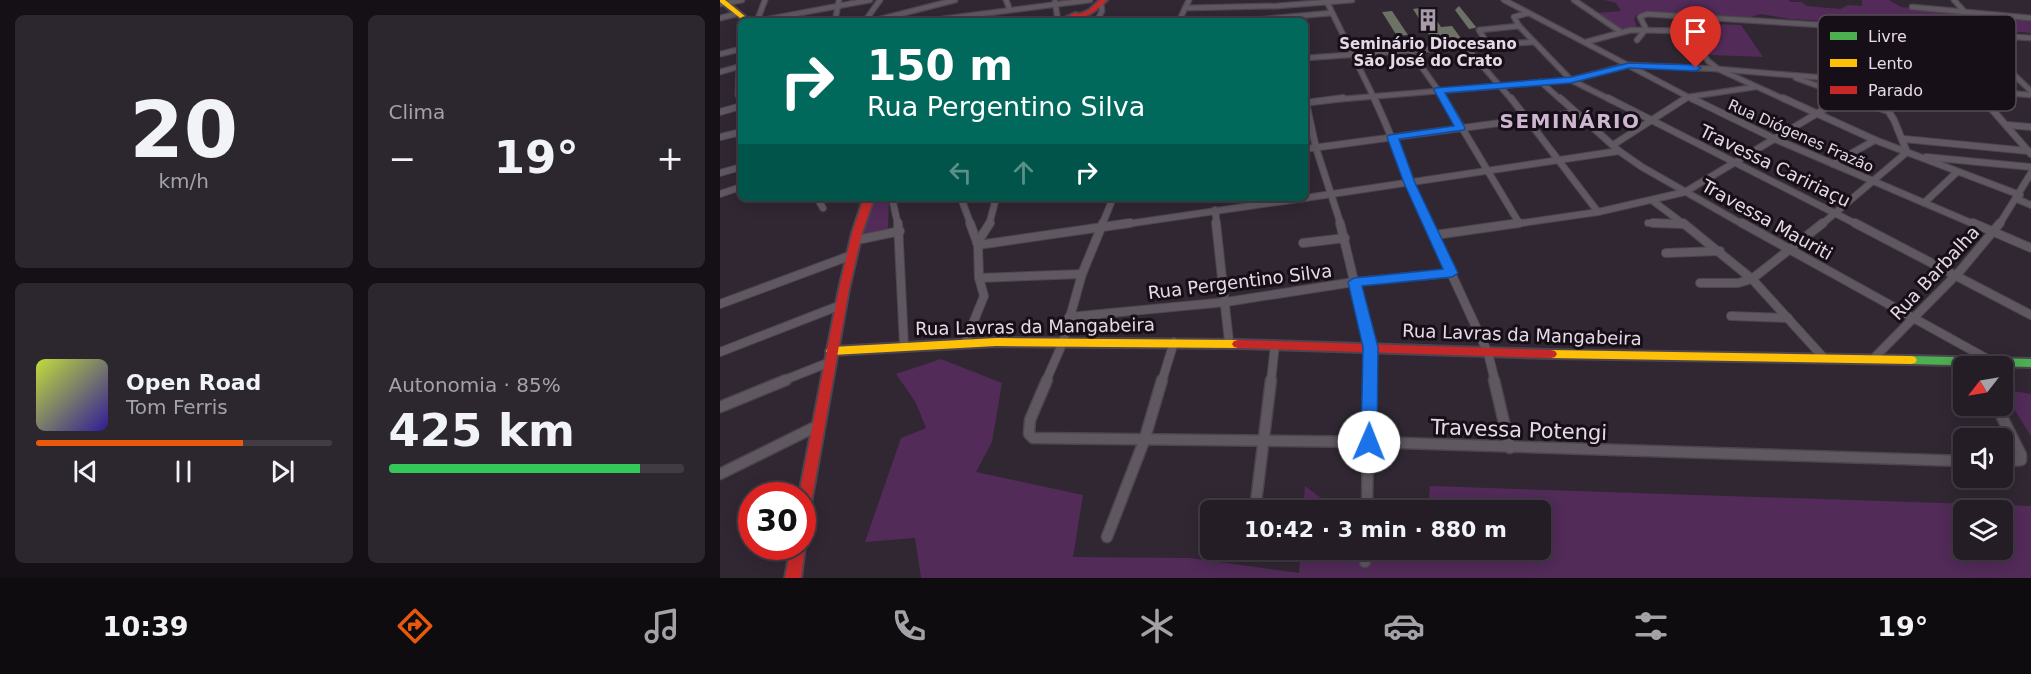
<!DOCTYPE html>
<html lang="pt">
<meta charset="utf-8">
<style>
:root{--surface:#241d26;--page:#2c262e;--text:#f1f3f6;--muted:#a3a2a7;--line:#413b43;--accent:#ea580c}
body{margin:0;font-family:"DejaVu Sans",sans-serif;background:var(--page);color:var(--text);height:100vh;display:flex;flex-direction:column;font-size:22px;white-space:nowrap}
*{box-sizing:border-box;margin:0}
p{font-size:20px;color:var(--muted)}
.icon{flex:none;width:33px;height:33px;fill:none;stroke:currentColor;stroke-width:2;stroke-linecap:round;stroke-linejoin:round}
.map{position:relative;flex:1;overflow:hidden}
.drawer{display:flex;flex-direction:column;gap:15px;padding:15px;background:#141015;width:720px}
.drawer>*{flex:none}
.guide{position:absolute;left:18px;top:18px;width:570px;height:183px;border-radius:9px;box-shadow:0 3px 15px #0003,0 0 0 2px var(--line);background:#00695c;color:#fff;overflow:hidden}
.needle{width:39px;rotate:239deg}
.fabs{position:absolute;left:1233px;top:356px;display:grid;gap:12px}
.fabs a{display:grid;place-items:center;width:60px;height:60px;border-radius:9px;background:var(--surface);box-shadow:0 3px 15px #0003,0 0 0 2px var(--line);font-size:30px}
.speed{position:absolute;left:18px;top:482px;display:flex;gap:12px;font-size:30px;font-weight:700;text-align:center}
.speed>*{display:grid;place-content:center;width:78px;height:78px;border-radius:50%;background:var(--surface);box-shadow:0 3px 15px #0003,0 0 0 2px var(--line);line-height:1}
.speed .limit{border:9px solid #d22;background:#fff;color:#111}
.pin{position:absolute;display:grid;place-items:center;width:51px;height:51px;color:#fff;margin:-62px -26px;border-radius:50% 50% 50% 0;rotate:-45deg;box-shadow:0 0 6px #0007}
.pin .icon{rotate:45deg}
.me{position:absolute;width:66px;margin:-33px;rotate:1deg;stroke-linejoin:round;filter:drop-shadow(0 0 4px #0008)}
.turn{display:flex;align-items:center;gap:21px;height:126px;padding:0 30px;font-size:27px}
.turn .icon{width:78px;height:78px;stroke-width:2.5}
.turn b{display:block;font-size:42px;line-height:51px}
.lanes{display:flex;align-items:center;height:57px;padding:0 30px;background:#0003;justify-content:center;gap:30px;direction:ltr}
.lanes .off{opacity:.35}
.big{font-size:45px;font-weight:800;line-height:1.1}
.drawer .card{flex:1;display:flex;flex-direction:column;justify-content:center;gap:9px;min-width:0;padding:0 21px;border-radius:9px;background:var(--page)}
.drawer .dial{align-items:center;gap:0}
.dial b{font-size:78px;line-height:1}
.song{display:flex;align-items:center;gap:18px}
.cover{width:72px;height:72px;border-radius:9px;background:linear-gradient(135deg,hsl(70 70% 55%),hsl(250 70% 35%))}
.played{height:6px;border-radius:3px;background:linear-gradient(90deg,var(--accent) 70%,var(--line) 70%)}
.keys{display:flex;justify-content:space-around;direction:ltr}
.heat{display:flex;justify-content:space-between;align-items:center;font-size:33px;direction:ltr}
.charge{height:9px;border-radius:4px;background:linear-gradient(90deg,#34c759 85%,var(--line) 0)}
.drawer .tiles{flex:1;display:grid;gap:15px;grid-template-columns:repeat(2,1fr)}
.trip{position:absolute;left:480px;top:500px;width:351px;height:60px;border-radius:9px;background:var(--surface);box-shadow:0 3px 15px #0003,0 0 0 2px var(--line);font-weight:800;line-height:60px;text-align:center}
.tab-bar{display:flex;height:96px;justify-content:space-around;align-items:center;background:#0e0c0f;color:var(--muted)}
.tab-bar .icon{width:42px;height:42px}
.tab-bar .active{color:var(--accent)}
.tab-bar b{font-size:27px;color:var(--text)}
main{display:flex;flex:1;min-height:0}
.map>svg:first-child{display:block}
</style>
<main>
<section class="drawer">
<div class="tiles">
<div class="card dial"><b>20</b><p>km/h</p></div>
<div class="card"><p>Clima</p>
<div class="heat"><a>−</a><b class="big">19°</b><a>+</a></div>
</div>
<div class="card">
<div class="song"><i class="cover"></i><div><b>Open Road</b><p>Tom Ferris</p></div></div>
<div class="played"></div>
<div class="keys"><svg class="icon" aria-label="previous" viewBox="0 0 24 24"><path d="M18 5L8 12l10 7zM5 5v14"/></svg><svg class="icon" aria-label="pause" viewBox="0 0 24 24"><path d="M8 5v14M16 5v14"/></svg><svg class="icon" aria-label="next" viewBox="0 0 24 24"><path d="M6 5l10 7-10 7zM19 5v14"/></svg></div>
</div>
<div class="card"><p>Autonomia · 85%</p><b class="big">425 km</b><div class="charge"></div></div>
</div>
</section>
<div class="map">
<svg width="1311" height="578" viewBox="0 0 1311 578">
<rect width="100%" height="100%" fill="#302732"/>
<g fill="#522b59" fill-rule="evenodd">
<path d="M884 0H1068L1071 2H1082L1087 6 1120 9 1128 5 1142 6V0H1169L1181 7 1311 20V33L1256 28 1217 19 1188 22 1186 18C1176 19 1169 18 1161 24L1070 19 1040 14 1029 18 962 12 964 14 926 12 916 15 914 19 917 27 901 30 876 13 901 11 896 3Z"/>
<path d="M972 23 1021 25 1043 57 990 55Z"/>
<path d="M156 198H169L168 229 142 235Z"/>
<path d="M221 359 282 383 272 442 256 472 363 495 353 557 470 558 579 573 581 549H687L704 553V549H820V510H708L710 486 1311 506V578H201L195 538 145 542 181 438 206 428 196 403 176 374ZM1244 510H1282V549H1244Z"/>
<path d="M1282 389 1311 394V436L1283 391Z"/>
<path d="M585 486 609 504 611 510H583Z"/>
</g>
<g fill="#6e7266">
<path d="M739 6 756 27 755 28 749 29 735 10Z"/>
<path d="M708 7 721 27 732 26 743 41 719 44 714 38H711L693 9Z"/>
<path d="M672 11 688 35 677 36 662 12Z"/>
</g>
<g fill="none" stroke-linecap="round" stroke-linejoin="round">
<g stroke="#4d444f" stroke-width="7">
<g id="street-far3">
<path d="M286 0 290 10"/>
<path d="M784 0 974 100"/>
<path d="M854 0 901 32"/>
<path d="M1234 0 1243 10"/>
<path d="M335 2 338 21"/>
<path d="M607 2 655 100"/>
<path d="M0 4 22 0"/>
<path d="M1192 7 1311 18"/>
<path d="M465 8 557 6 632 0"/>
<path d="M808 13 794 17 799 26 851 80 891 100"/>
<path d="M959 15 988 61 998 69 1066 100"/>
<path d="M0 18 16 14"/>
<path d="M37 21 45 0"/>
<path d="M38 21 150 0"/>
<path d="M115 21 119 0"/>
<path d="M145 21 160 0"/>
<path d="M153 21 235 0"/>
<path d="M207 21 370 0"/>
<path d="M377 21 382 11 381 3"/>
<path d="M459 21 469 0"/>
<path d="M524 21 611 13"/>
<path d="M1103 24 1161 100"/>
<path d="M1195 29 1263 100"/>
<path d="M1249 32 1311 91"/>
<path d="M917 40 926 29 920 17 927 14 1311 38"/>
<path d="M866 42 911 30 968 31"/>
<path d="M768 45 759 30 799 26"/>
<path d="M746 47 792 100"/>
<path d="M689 49 725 100"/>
<path d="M0 54 21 49"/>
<path d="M585 58 814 42"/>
<path d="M0 72 21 66"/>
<path d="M1076 78 1137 100"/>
<path d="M821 82 841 100"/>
<path d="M18 95 19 67"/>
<path d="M585 97 586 100"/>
<path d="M610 100 851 80 909 65 998 69 1311 95"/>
<path d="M963 100 968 97 1035 87"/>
<path d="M1120 100 1149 83"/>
</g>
</g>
<g stroke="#4d444f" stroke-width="8">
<g id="street-far2">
<path d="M585 98 596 148 621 225"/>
<path d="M654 98C674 140 689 183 708 225"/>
<path d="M724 98 799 223"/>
<path d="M791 98 878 212"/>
<path d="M840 98 899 151 922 167 1024 225"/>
<path d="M888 98 1138 225"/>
<path d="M971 98 1055 139 1256 225"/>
<path d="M1063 98 1155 140 1300 195"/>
<path d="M1133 98 1165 110"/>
<path d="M1262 98 1311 154"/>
<path d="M585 103 623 98"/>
<path d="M0 112 21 106"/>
<path d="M1287 125 1311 127"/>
<path d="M0 137 21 132"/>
<path d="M1184 139 1308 151"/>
<path d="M893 145 966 98"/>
<path d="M585 149 854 113"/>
<path d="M1206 157 1311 167"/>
<path d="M1113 164 1155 140"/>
<path d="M0 173 21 167"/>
<path d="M0 194 21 187"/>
<path d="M97 198 103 208"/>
<path d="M172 198 178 225"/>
<path d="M241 198 251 225"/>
<path d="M585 198 899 151"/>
<path d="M1297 199 1311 205"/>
<path d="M933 201 965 225"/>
<path d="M1204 203 1237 172"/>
<path d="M495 210 497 225"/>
<path d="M928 223 964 224"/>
<path d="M269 225 276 198"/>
<path d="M382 225 393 198"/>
<path d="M400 225 585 198"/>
<path d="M788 225 878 212 965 192 1123 98"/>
<path d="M1101 225 1187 152 1174 120 1160 98"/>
<path d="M1279 225 1311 173"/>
</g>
</g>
<g stroke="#4d444f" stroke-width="10">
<g id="street-far1">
<path d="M178 223 184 345"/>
<path d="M496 223 509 342"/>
<path d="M620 223 650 347 649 381"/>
<path d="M708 223 768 353 775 381"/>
<path d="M933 223 964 224"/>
<path d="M963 223 1032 279 1103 357"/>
<path d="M1022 223 1273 362"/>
<path d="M1135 223 1311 315"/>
<path d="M1253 223 1311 248"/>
<path d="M715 235 799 223"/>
<path d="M137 240 180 231"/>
<path d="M257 243 270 223"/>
<path d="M583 243 625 238"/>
<path d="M258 245 410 223"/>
<path d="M946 253 1000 251"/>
<path d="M259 278 362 274"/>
<path d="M980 283H1018L1032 279 1103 223"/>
<path d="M0 304 132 255"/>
<path d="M1011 316 1068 318"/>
<path d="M349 317 506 302 634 282 732 273"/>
<path d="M245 343 264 296 259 278 258 245 250 223"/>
<path d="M0 352 121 305"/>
<path d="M1154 358 1240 271 1280 223"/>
<path d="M62 381 110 362"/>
<path d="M326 381 343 342 362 274 383 223"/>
<path d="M442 381 454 342"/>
<path d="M551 381 555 345"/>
</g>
</g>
<g stroke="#4d444f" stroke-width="13">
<g id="street">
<path d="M327 380 310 420 309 434 313 438 649 442 1244 461"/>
<path d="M774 380 790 448"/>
<path d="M1276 405 1301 455V460L1282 462"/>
<path d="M0 407 66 380"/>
<path d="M0 474 97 426"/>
<path d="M535 510 551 380"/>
<path d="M647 510 649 380"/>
<path d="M387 537 424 441 442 380"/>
<path d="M530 549V552"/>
<path d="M645 562 646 549"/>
</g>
</g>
<g stroke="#4d444f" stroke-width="4">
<path id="fast" d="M1191 356 1311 359V367L1191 364 1187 363 1185 360 1187 357Z"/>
</g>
<g stroke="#4d444f" stroke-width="4">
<g id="slow">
<path d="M0 0H5L31 21H24L0 2Z"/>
<path d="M276 338 518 340 522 341 524 344 522 347 518 348 276 346 112 355 108 354 106 351 108 348 112 347Z"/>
<path d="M831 350 1191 356 1195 357 1197 360 1195 363 1191 364 831 358 827 357 825 354 827 351Z"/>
</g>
</g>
<g stroke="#4d444f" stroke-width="4">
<g id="jam">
<path d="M380 0H387C370 17 359 21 338 21L355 13 360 14 369 10Z"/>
<path d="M144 198H154L142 233 129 289 89 515 87 520 82 521V495H79L119 289 132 233Z"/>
<path d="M518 340 831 350 835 351 837 354 835 357 831 358 518 348 514 347 512 344 514 341Z"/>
<path d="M82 541 85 546 81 578H65L71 546H82Z"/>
</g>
</g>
<use href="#street-far3" stroke="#5f5861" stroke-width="4.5"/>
<use href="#street-far2" stroke="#5f5861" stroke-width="6"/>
<use href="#street-far1" stroke="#5f5861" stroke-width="8"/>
<use href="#street" stroke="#5f5861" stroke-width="10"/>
<use href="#fast" fill="#4caf50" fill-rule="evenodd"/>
<use href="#slow" fill="#ffc107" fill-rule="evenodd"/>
<use href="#jam" fill="#c62828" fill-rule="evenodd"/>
</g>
<path fill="#1a73e8" stroke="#114b97" stroke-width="1.5" d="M909 63 976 65 981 68 976 71 909 68 851 83 725 93 745 128 744 130 679 139 695 183 738 273 732 277 642 286 658 347 657 442 655 447 649 449 643 447 641 442 643 347 628 282 634 278 723 269 684 183 667 137 669 135 734 126 714 90 715 88 851 77Z"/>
<defs>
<g id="building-bare" transform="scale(1.8)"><path d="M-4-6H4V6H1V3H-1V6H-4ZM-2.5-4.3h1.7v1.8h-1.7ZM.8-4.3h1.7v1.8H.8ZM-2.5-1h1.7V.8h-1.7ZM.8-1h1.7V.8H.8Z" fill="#a69ba7" stroke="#170f18" stroke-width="2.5" paint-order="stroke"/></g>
</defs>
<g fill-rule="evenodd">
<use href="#building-bare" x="708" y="20"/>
</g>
<g text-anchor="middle" stroke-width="6" stroke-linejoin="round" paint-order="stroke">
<g font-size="15" font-weight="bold" fill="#e5d9e6" stroke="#170f18">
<text x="708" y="49">Seminário Diocesano<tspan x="708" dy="17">São José do Crato</tspan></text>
</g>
<g font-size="15" fill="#e5d9e6" stroke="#170f18">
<text transform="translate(1081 136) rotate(24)" y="5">Rua Diógenes Frazão</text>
</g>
<g font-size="18" fill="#e5d9e6" stroke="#170f18">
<text transform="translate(1055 166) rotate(26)" y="6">Travessa Caririaçu</text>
<text transform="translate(1047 220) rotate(29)" y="6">Travessa Mauriti</text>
<text transform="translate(1215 273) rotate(-47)" y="6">Rua Barbalha</text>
<text transform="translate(520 282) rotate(-7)" y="6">Rua Pergentino Silva</text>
<text transform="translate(315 327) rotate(-1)" y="6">Rua Lavras da Mangabeira</text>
<text transform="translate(802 335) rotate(2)" y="6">Rua Lavras da Mangabeira</text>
</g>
<g font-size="20" font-weight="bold" letter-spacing="1.5" fill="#ceb6d1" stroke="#170f18">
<text x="850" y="128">SEMINÁRIO</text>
</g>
<g font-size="21" fill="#e5d9e6" stroke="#170f18">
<text transform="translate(799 430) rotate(2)" y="7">Travessa Potengi</text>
</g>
</g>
<rect x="1098" y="15" width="198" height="96" rx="9" fill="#170f18" stroke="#554c56" stroke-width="1.5"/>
<rect x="1110" y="32" width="27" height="8" fill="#4caf50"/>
<rect x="1110" y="59" width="27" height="8" fill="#ffc107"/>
<rect x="1110" y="86" width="27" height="8" fill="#c62828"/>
<g font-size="16" fill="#e5d9e6">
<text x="1148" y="42">Livre</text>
<text x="1148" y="69">Lento</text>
<text x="1148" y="96">Parado</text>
</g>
</svg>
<div class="fabs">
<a><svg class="needle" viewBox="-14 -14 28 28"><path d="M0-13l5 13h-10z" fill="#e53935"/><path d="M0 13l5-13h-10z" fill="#a3a2a7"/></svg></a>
<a><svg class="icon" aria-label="sound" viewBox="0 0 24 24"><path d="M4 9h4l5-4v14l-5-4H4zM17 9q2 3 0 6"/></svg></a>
<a><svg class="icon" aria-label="layers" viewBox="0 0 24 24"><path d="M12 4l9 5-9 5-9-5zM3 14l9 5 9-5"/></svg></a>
</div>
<div class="speed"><div class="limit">30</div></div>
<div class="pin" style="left:976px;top:68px;background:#d93025"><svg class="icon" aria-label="arrive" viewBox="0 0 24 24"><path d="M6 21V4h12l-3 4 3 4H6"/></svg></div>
<svg class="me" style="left:649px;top:442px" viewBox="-20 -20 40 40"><circle r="19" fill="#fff"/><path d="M0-13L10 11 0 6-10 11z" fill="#1a73e8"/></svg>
<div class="trip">10:42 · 3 min · 880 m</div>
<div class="guide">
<div class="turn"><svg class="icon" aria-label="right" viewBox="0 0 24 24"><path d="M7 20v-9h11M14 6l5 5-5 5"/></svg><div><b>150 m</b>Rua Pergentino Silva</div></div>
<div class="lanes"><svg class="icon off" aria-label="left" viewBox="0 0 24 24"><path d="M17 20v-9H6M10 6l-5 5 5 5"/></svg><svg class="icon off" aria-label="ahead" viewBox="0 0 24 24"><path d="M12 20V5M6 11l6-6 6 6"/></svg><svg class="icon" aria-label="right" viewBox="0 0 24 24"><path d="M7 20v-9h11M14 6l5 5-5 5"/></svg></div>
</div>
</div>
</main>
<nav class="tab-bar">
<b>10:39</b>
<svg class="icon active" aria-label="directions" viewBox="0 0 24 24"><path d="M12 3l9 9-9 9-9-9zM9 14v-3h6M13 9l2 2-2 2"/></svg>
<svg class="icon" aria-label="music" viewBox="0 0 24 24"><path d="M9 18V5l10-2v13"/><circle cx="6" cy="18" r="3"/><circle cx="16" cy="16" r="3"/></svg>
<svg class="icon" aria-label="phone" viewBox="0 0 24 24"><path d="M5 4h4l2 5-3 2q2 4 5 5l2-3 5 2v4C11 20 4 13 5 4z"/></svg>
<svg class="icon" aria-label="climate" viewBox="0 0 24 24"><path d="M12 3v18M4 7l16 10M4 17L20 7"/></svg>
<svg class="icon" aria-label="car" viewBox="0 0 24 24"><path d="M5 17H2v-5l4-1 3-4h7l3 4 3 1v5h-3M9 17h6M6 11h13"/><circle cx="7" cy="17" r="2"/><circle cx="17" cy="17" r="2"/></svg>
<svg class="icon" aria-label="filters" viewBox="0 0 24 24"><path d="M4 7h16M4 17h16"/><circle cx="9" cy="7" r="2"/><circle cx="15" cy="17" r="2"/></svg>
<b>19°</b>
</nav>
